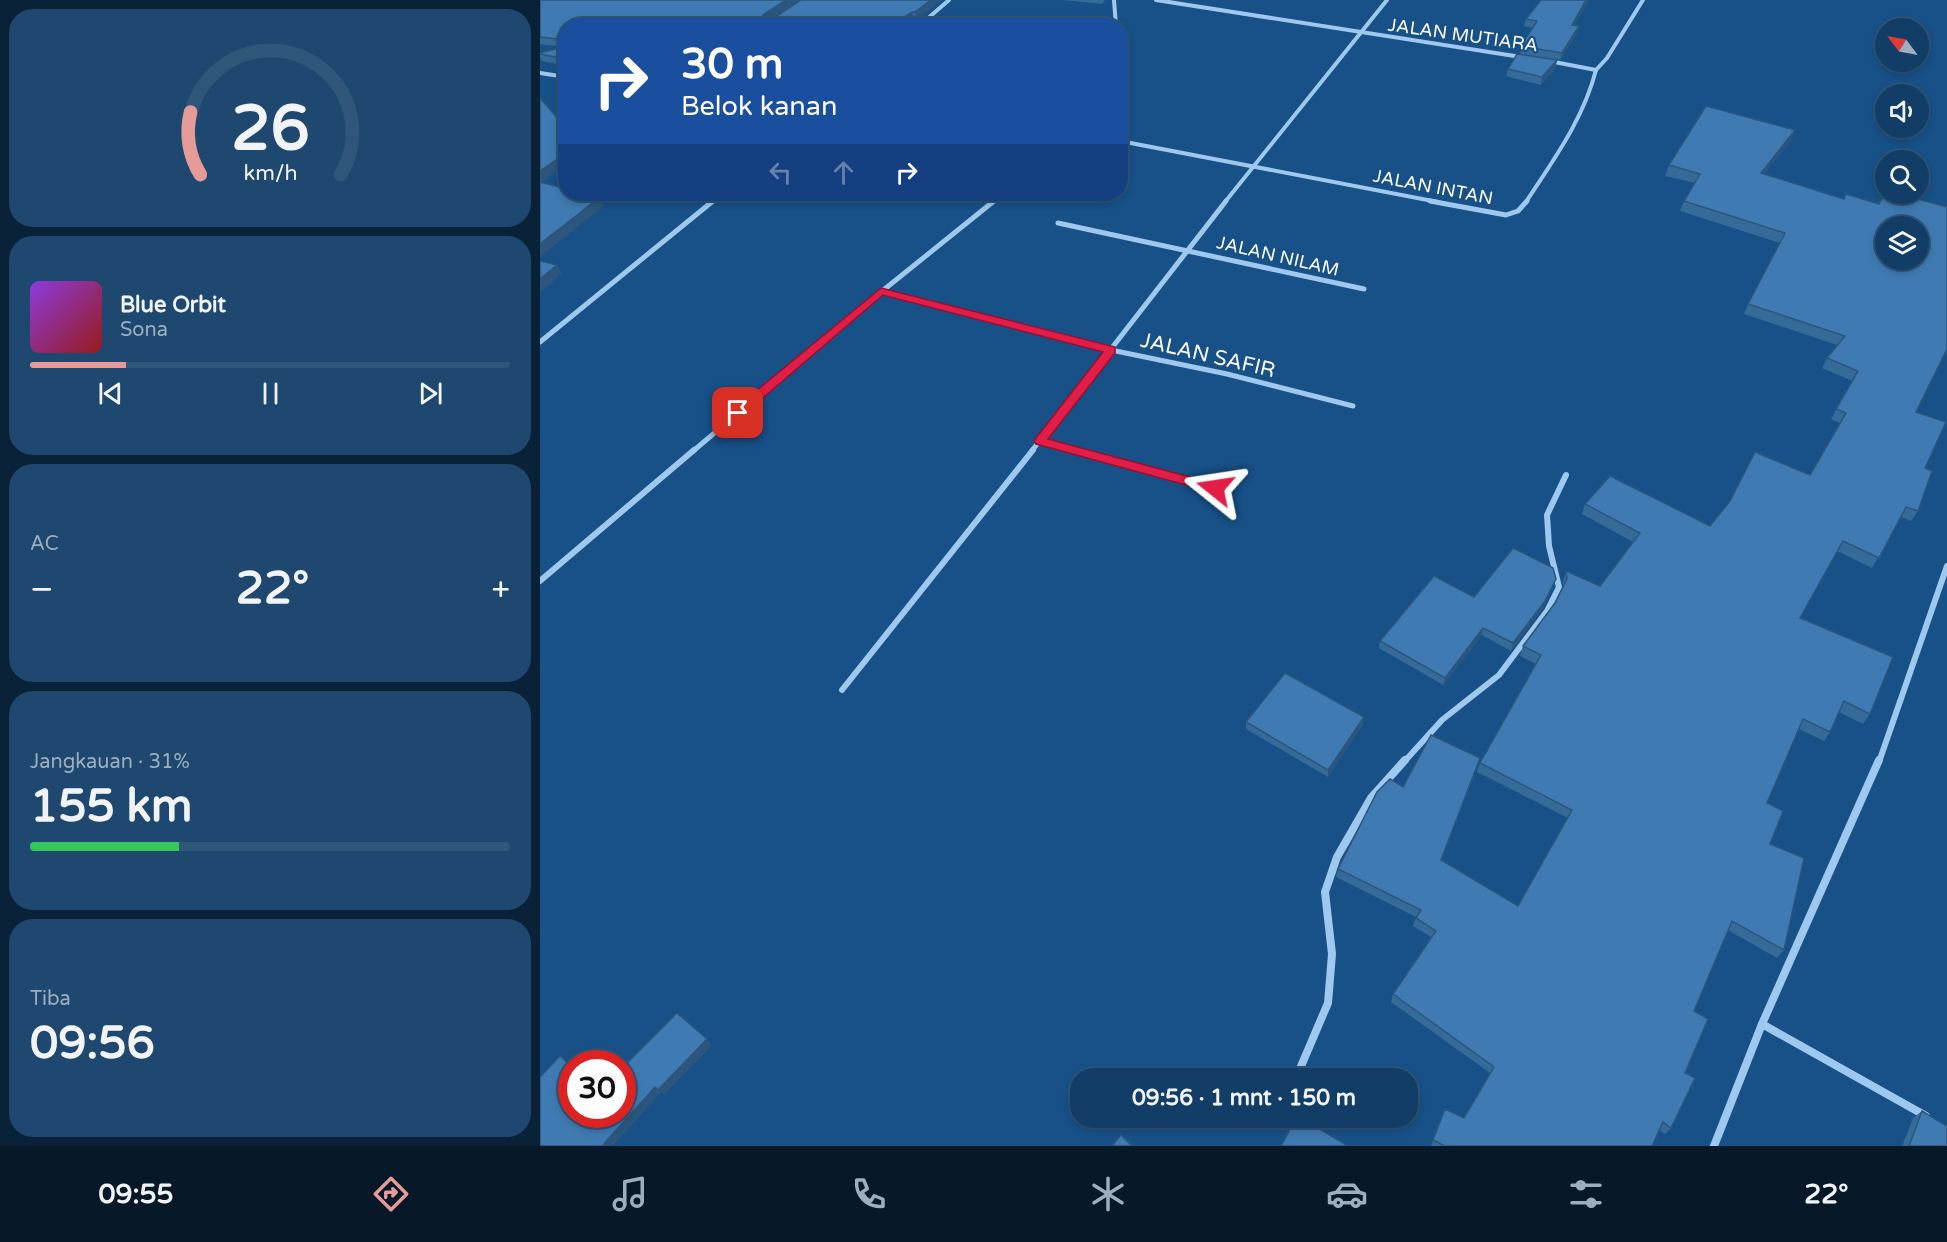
<!DOCTYPE html>
<html lang="id">
<meta charset="utf-8">
<style>
:root{--surface:#113d66;--page:#1e486f;--text:#f1f3f6;--muted:#9caebf;--line:#30567a;--accent:#e69b98}
body{margin:0;font-family:"Varela Round",sans-serif;background:var(--page);color:var(--text);height:100vh;display:flex;flex-direction:column;font-size:22px;white-space:nowrap}
*{box-sizing:border-box;margin:0}
p{font-size:20px;color:var(--muted)}
.icon{flex:none;width:33px;height:33px;fill:none;stroke:currentColor;stroke-width:2;stroke-linecap:round;stroke-linejoin:round}
.map{position:relative;flex:1;overflow:hidden}
.sheet{display:flex;flex-direction:column;gap:9px;padding:9px;background:#092238;width:540px}
.sheet>*{flex:none}
.top-card{position:absolute;left:18px;top:18px;width:570px;height:183px;border-radius:24px;box-shadow:0 3px 9px #0003,0 0 0 2px var(--line);background:#1a4fa0;color:#fff;overflow:hidden}
.needle{width:39px;rotate:302deg}
.fabs{position:absolute;left:1335px;top:18px;display:grid;gap:12px}
.fabs a{display:grid;place-items:center;width:54px;height:54px;border-radius:50%;background:var(--surface);box-shadow:0 3px 9px #0003,0 0 0 2px var(--line);font-size:30px}
.speed{position:absolute;left:18px;top:1050px;display:flex;gap:12px;font-size:30px;font-weight:700;text-align:center}
.speed>*{display:grid;place-content:center;width:78px;height:78px;border-radius:50%;background:var(--surface);box-shadow:0 3px 9px #0003,0 0 0 2px var(--line);line-height:1}
.speed .limit{border:9px solid #d22;background:#fff;color:#111}
.pin{position:absolute;display:grid;place-items:center;width:51px;height:51px;color:#fff;margin:-26px;border-radius:12px;box-shadow:0 3px 9px #0006}
.me{position:absolute;width:66px;margin:-33px;rotate:285deg;stroke-linejoin:round;filter:drop-shadow(0 0 4px #0008)}
.turn{display:flex;align-items:center;gap:21px;height:126px;padding:0 24px;font-size:27px}
.turn .icon{width:78px;height:78px;stroke-width:2.5}
.turn b{display:block;font-size:42px;line-height:51px}
.lanes{display:flex;align-items:center;height:57px;padding:0 24px;background:#0003;justify-content:center;gap:30px;direction:ltr}
.lanes .off{opacity:.35}
.big{font-size:45px;font-weight:700;line-height:1.1}
.sheet .card{flex:1;display:flex;flex-direction:column;justify-content:center;gap:9px;min-width:0;padding:0 21px;border-radius:24px;background:var(--page)}
.sheet .dial{align-items:center;gap:0}
.dial svg{height:156px;overflow:visible;fill:none;stroke:var(--line);stroke-width:7;stroke-linecap:round;text-anchor:middle}
.dial text{fill:var(--text);stroke:none}
.song{display:flex;align-items:center;gap:18px}
.cover{width:72px;height:72px;border-radius:9px;background:linear-gradient(135deg,hsl(270 70% 55%),hsl(0 70% 35%))}
.played{height:6px;border-radius:3px;background:linear-gradient(90deg,var(--accent) 20%,var(--line) 20%)}
.keys{display:flex;justify-content:space-around;direction:ltr}
.heat{display:flex;justify-content:space-between;align-items:center;font-size:33px;direction:ltr}
.charge{height:9px;border-radius:4px;background:linear-gradient(90deg,#34c759 31%,var(--line) 0)}
.trip{position:absolute;left:530px;top:1068px;width:348px;height:60px;border-radius:24px;background:var(--surface);box-shadow:0 3px 9px #0003,0 0 0 2px var(--line);font-weight:700;line-height:60px;text-align:center}
.menu{display:flex;height:96px;justify-content:space-around;align-items:center;background:#071829;color:var(--muted)}
.menu .icon{width:42px;height:42px}
.menu .selected{color:var(--accent)}
.menu b{font-size:27px;color:var(--text)}
main{display:flex;flex:1;min-height:0}
.map>svg:first-child{display:block}
</style>
<main>
<section class="sheet">
<div class="card dial"><svg viewBox="0 0 100 80">
<path d="M14 69A42 42 0 1 1 86 69"/>
<path d="M14 69A42 42 0 0 1 9 37" stroke="#e69b98"/>
<text x="50" y="56" font-size="32" font-weight="700">26</text>
<text x="50" y="72" font-size="11">km/h</text>
</svg></div>
<div class="card">
<div class="song"><i class="cover"></i><div><b>Blue Orbit</b><p>Sona</p></div></div>
<div class="played"></div>
<div class="keys"><svg class="icon" aria-label="previous" viewBox="0 0 24 24"><path d="M18 5L8 12l10 7zM5 5v14"/></svg><svg class="icon" aria-label="pause" viewBox="0 0 24 24"><path d="M8 5v14M16 5v14"/></svg><svg class="icon" aria-label="next" viewBox="0 0 24 24"><path d="M6 5l10 7-10 7zM19 5v14"/></svg></div>
</div>
<div class="card"><p>AC</p>
<div class="heat"><a>−</a><b class="big">22°</b><a>+</a></div>
</div>
<div class="card"><p>Jangkauan · 31%</p><b class="big">155 km</b><div class="charge"></div></div>
<div class="card"><p>Tiba</p><b class="big">09:56</b></div>
</section>
<div class="map">
<svg width="1407" height="1146" viewBox="0 0 1407 1146">
<rect width="100%" height="100%" fill="#175188"/>
<g fill="none" stroke-linecap="round" stroke-linejoin="round">
<g stroke="#9ec8ee" stroke-width="4">
<path d="M574 0 576 26"/>
<path d="M616 0 981 57"/>
<path d="M379 26 409 0"/>
<path d="M1009 61 1056 70"/>
<path d="M580 69V80"/>
<path d="M1056 70 1067 58 1103 0"/>
<path d="M0 73 26 77"/>
<path d="M580 141 898 202"/>
<path d="M171 202 181 194"/>
<path d="M452 202 462 194"/>
<path d="M685 202 847 0"/>
<path d="M986 202C1014 159 1043 120 1056 70"/>
</g>
<g stroke="#9ec8ee" stroke-width="5">
<path d="M890 201 966 215 978 211 987 201"/>
<path d="M518 223 824 289"/>
<path d="M341 292 571 350 687 374 813 406"/>
<path d="M0 342 173 201"/>
<path d="M500 441 540 452"/>
<path d="M152 452 341 292 454 201"/>
<path d="M491 452 686 201"/>
</g>
<g stroke="#9ec8ee" stroke-width="6">
<path d="M535 450 675 488"/>
<path d="M0 581 154 450"/>
<path d="M302 690 493 450"/>
<path d="M864 762 902 720 959 675 1007 611 1019 587 1009 546 1007 515 1026 475"/>
<path d="M1339 762 1407 566"/>
</g>
<g stroke="#9ec8ee" stroke-width="8">
<path d="M1222 1024 1386 1116"/>
<path d="M756 1078 788 1003 792 954 785 892 797 857 831 798 865 760"/>
<path d="M1174 1146 1222 1024 1339 760"/>
</g>
</g>
<g fill="#366a99">
<path d="M0 0H259L227 22 402 0 376 20 374 19 363 26H26V66L2 61 0 57V53L23 47 0 44Z"/>
<path d="M523 0H565L562 4Z"/>
<path d="M1001 0H1049L1034 25 1039 26 1037 33 1020 60 980 54 981 46 993 28 984 26 986 19Z"/>
<path d="M1017 60 1015 68 1001 85 966 76 968 69Z"/>
<path d="M1251 140 1224 174 1376 412 1385 468 1378 511 1371 521 1361 517 1332 568 1297 551 1260 618 1330 714 1323 724 1299 712 1290 732 1284 741 1259 729 1227 803 1230 844 1244 950 1237 958 1188 930 1154 1011 1145 1073 1131 1128 1125 1134 1119 1130 1112 1146H891L902 1115 924 1118 950 1073 851 1002 853 994 891 937 873 926 876 917 796 877 798 869 863 787 940 758 937 768 901 860 978 906 1028 818 937 772 940 763 996 664 980 656 983 646 1015 603 1023 586V582L1026 571 1060 586 1093 542 1042 514 1045 504 1170 526 1270 475 1300 423 1291 419 1312 381 1282 368 1287 358 1297 345 1204 314 1208 304 1240 243 1140 211 1144 201 1155 183 1125 176 1129 165Z"/>
<path d="M1013 586 1003 608 971 651 942 635 903 685 839 648 840 641 934 597Z"/>
<path d="M706 722 823 724 788 777 706 729Z"/>
<path d="M1382 1111 1407 1146H1362L1373 1118Z"/>
</g>
<g fill="#2c567d">
<path d="M246 0H259L226 23 223 22V15Z"/>
<path d="M391 0H402L376 20 375 12Z"/>
<path d="M1046 0H1049L1030 32 1032 25Z"/>
<path d="M372 12 374 19 363 26H350Z"/>
<path d="M1039 26 1037 33 1020 60 1022 53Z"/>
<path d="M1017 60 1015 68 1001 85 1002 77Z"/>
<path d="M1255 130 1251 140 1217 183 1221 173Z"/>
<path d="M26 153V165L0 183V171Z"/>
<path d="M60 197 64 206 0 257V244Z"/>
<path d="M17 265 22 274 0 292V279Z"/>
<path d="M1016 579 1013 586 1003 608 971 651 973 643Z"/>
<path d="M943 628 942 635 903 685 905 678Z"/>
<path d="M824 717 823 724 788 777V770Z"/>
<path d="M940 758 937 768 898 868 901 860Z"/>
<path d="M167 1039 172 1045 124 1095 121 1092 73 1146H62L115 1087Z"/>
</g>
<g fill="#3f7bb2" stroke="#2c567d" stroke-width="1.5" fill-rule="evenodd">
<path d="M0 0H246L223 15V22H228L261 0H391L375 12H372L350 26H26V40L0 37Z"/>
<path d="M1001 0H1046L1032 25 1039 26 1022 53 981 46 997 21 986 19Z"/>
<path d="M26 46V59L0 54V53Z"/>
<path d="M977 54 1017 60 1002 77 968 69Z"/>
<path d="M0 98 21 122 26 124V153L0 171Z"/>
<path d="M1166 106 1255 130 1221 173 1304 199 1306 194 1339 204 1346 191V194H1359L1407 207V349L1376 412 1406 422 1385 468 1392 471 1378 511 1366 507 1339 558 1303 541 1260 618 1353 657 1330 714 1304 701 1290 732 1263 719 1227 803 1243 811 1230 844 1264 858 1244 950 1192 921 1154 1011 1168 1019 1145 1073 1155 1078 1131 1128 1123 1122 1112 1146H905L893 1140 905 1109 924 1118 954 1067 853 994 896 931 876 918 881 910 798 869 837 792 850 779 863 787 891 735 940 758 901 860 978 906 1032 810 940 763 1001 655 983 646 1015 603 1027 579 1026 571 1060 586 1100 533 1045 504 1070 476 1170 526 1190 501 1215 452 1270 475 1306 413 1296 409 1318 371 1287 358 1305 336 1208 304 1245 233 1144 201 1160 174 1129 165ZM1346 226H1378V260H1346Z"/>
<path d="M0 182 26 189V194H46L60 197 0 244Z"/>
<path d="M0 261 17 265 0 279Z"/>
<path d="M973 548 1013 568 1016 579 1005 601 973 643 943 628 905 678 840 641 894 576 934 597Z"/>
<path d="M745 673 824 717 788 770 706 722Z"/>
<path d="M137 1013 167 1039 118 1090 115 1087 62 1146H0V1077L20 1056 32 1067V1114H82V1068Z"/>
<path d="M1382 1111 1407 1126V1146H1369Z"/>
<path d="M756 1118H761L808 1146H741Z"/>
<path d="M581 1135 592 1146H572Z"/>
</g>
<path fill="#e11d48" stroke="#92132f" stroke-width="1.5" d="M341 288 575 347V353L508 439 680 485 682 488 680 492 675 493 496 444 494 441 496 438 563 352 343 295 202 416H193V410Z"/>
<g text-anchor="middle" stroke-width="4.5" stroke-linejoin="round" paint-order="stroke">
<g font-size="18" fill="#fff" stroke="#175188">
<text transform="translate(923 35) rotate(8)" y="6">JALAN MUTIARA</text>
<text transform="translate(893 187) rotate(11)" y="6">JALAN INTAN</text>
<text transform="translate(738 256) rotate(13)" y="6">JALAN NILAM</text>
</g>
<g font-size="21" fill="#fff" stroke="#175188">
<text transform="translate(668 355) rotate(13)" y="7">JALAN SAFIR</text>
</g>
</g>
</svg>
<div class="fabs">
<a><svg class="needle" viewBox="-14 -14 28 28"><path d="M0-13l5 13h-10z" fill="#e53935"/><path d="M0 13l5-13h-10z" fill="#9caebf"/></svg></a>
<a><svg class="icon" aria-label="sound" viewBox="0 0 24 24"><path d="M4 9h4l5-4v14l-5-4H4zM17 9q2 3 0 6"/></svg></a>
<a><svg class="icon" aria-label="search" viewBox="0 0 24 24"><circle cx="10" cy="10" r="6"/><path d="M15 15l6 6"/></svg></a>
<a><svg class="icon" aria-label="layers" viewBox="0 0 24 24"><path d="M12 4l9 5-9 5-9-5zM3 14l9 5 9-5"/></svg></a>
</div>
<div class="speed"><div class="limit">30</div></div>
<div class="pin" style="left:198px;top:413px;background:#d93025"><svg class="icon" aria-label="arrive" viewBox="0 0 24 24"><path d="M6 21V4h12l-3 4 3 4H6"/></svg></div>
<svg class="me" style="left:675px;top:488px" viewBox="-20 -20 40 40"><path d="M0-17L14 15 0 8-14 15z" fill="#e11d48" stroke="#fff" stroke-width="4"/></svg>
<div class="trip">09:56 · 1 mnt · 150 m</div>
<div class="top-card">
<div class="turn"><svg class="icon" aria-label="right" viewBox="0 0 24 24"><path d="M7 20v-9h11M14 6l5 5-5 5"/></svg><div><b>30 m</b>Belok kanan</div></div>
<div class="lanes"><svg class="icon off" aria-label="left" viewBox="0 0 24 24"><path d="M17 20v-9H6M10 6l-5 5 5 5"/></svg><svg class="icon off" aria-label="ahead" viewBox="0 0 24 24"><path d="M12 20V5M6 11l6-6 6 6"/></svg><svg class="icon" aria-label="right" viewBox="0 0 24 24"><path d="M7 20v-9h11M14 6l5 5-5 5"/></svg></div>
</div>
</div>
</main>
<nav class="menu">
<b>09:55</b>
<svg class="icon selected" aria-label="directions" viewBox="0 0 24 24"><path d="M12 3l9 9-9 9-9-9zM9 14v-3h6M13 9l2 2-2 2"/></svg>
<svg class="icon" aria-label="music" viewBox="0 0 24 24"><path d="M9 18V5l10-2v13"/><circle cx="6" cy="18" r="3"/><circle cx="16" cy="16" r="3"/></svg>
<svg class="icon" aria-label="phone" viewBox="0 0 24 24"><path d="M5 4h4l2 5-3 2q2 4 5 5l2-3 5 2v4C11 20 4 13 5 4z"/></svg>
<svg class="icon" aria-label="climate" viewBox="0 0 24 24"><path d="M12 3v18M4 7l16 10M4 17L20 7"/></svg>
<svg class="icon" aria-label="car" viewBox="0 0 24 24"><path d="M5 17H2v-5l4-1 3-4h7l3 4 3 1v5h-3M9 17h6M6 11h13"/><circle cx="7" cy="17" r="2"/><circle cx="17" cy="17" r="2"/></svg>
<svg class="icon" aria-label="filters" viewBox="0 0 24 24"><path d="M4 7h16M4 17h16"/><circle cx="9" cy="7" r="2"/><circle cx="15" cy="17" r="2"/></svg>
<b>22°</b>
</nav>
